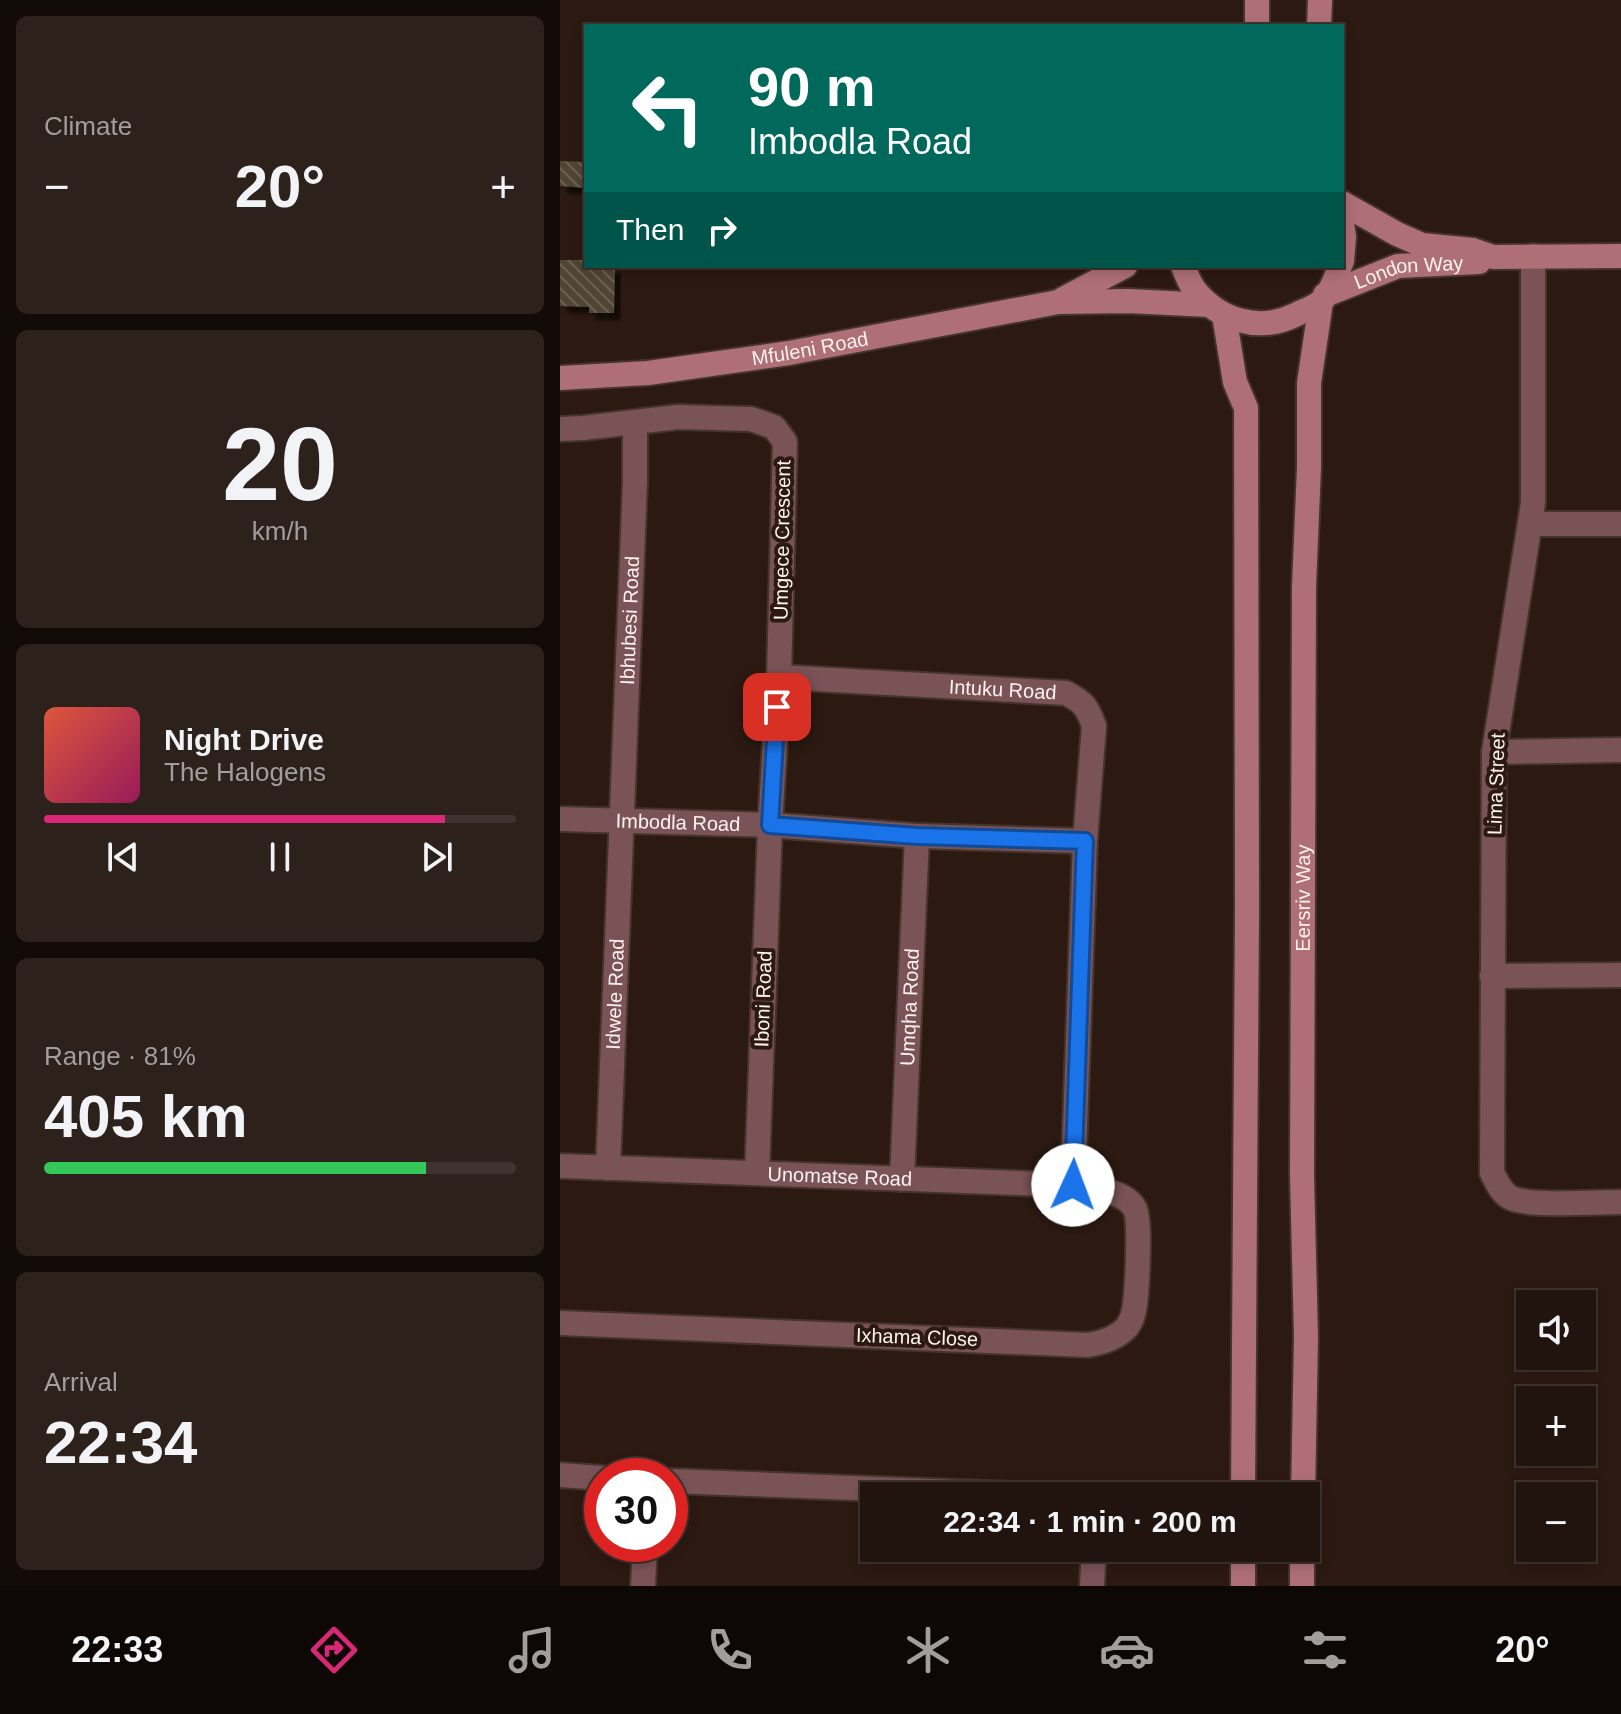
<!DOCTYPE html>
<meta charset="utf-8">
<style>
:root{--surface:#21140e;--page:#2d211c;--text:#f1f3f6;--muted:#a29e9e;--line:#3e332e;--accent:#db2777}
body{margin:0;font-family:Helvetica,sans-serif;background:var(--page);color:var(--text);height:100vh;display:flex;flex-direction:column;font-size:30px;white-space:nowrap}
*{box-sizing:border-box;margin:0}
p{font-size:26px;color:var(--muted)}
.icon{flex:none;width:44px;height:44px;fill:none;stroke:currentColor;stroke-width:2;stroke-linecap:round;stroke-linejoin:round}
.map{position:relative;flex:1;overflow:hidden}
.drawer{display:flex;flex-direction:column;gap:16px;padding:16px;background:#120b08;width:560px}
.drawer>*{flex:none}
.guide{position:absolute;left:24px;top:24px;width:760px;height:244px;border-radius:0px;box-shadow:0 4px 12px #0003,0 0 0 2px var(--line);background:#00695c;color:#fff;overflow:hidden}
.buttons{position:absolute;left:956px;top:1290px;display:grid;gap:16px}
.buttons a{display:grid;place-items:center;width:80px;height:80px;border-radius:0px;background:var(--surface);box-shadow:0 4px 12px #0003,0 0 0 2px var(--line);font-size:40px}
.speed{position:absolute;left:24px;top:1458px;display:flex;gap:16px;font-size:40px;font-weight:700;text-align:center}
.speed>*{display:grid;place-content:center;width:104px;height:104px;border-radius:50%;background:var(--surface);box-shadow:0 4px 12px #0003,0 0 0 2px var(--line);line-height:1}
.speed .limit{border:12px solid #d22;background:#fff;color:#111}
.pin{position:absolute;display:grid;place-items:center;width:68px;height:68px;color:#fff;margin:-34px;border-radius:16px;box-shadow:0 4px 12px #0006}
.me{position:absolute;width:88px;margin:-44px;rotate:2deg;stroke-linejoin:round;filter:drop-shadow(0 0 6px #0008)}
.turn{display:flex;align-items:center;gap:28px;height:168px;padding:0 32px;font-size:36px}
.turn .icon{width:104px;height:104px;stroke-width:2.5}
.turn b{display:block;font-size:56px;line-height:68px}
.then{display:flex;align-items:center;height:76px;padding:0 32px;background:#0003;gap:16px;font-size:30px}
.big{font-size:60px;font-weight:700;line-height:1.1}
.drawer .card{flex:1;display:flex;flex-direction:column;justify-content:center;gap:12px;min-width:0;padding:0 28px;border-radius:12px;background:var(--page)}
.drawer .dial{align-items:center;gap:0}
.dial b{font-size:104px;line-height:1}
.song{display:flex;align-items:center;gap:24px}
.cover{width:96px;height:96px;border-radius:12px;background:linear-gradient(135deg,hsl(10 70% 55%),hsl(330 70% 35%))}
.played{height:8px;border-radius:4px;background:linear-gradient(90deg,var(--accent) 85%,var(--line) 85%)}
.keys{display:flex;justify-content:space-around;direction:ltr}
.heat{display:flex;justify-content:space-between;align-items:center;font-size:44px;direction:ltr}
.charge{height:12px;border-radius:6px;background:linear-gradient(90deg,#34c759 81%,var(--line) 0)}
.trip{position:absolute;left:300px;top:1482px;width:460px;height:80px;border-radius:0px;background:var(--surface);box-shadow:0 4px 12px #0003,0 0 0 2px var(--line);font-weight:700;line-height:80px;text-align:center}
.menu{display:flex;height:128px;justify-content:space-around;align-items:center;background:#0d0806;color:var(--muted)}
.menu .icon{width:56px;height:56px}
.menu .on{color:var(--accent)}
.menu b{font-size:36px;color:var(--text)}
main{display:flex;flex:1;min-height:0}
.map>svg:first-child{display:block}
</style>
<main>
<section class="drawer">
<div class="card"><p>Climate</p>
<div class="heat"><a>−</a><b class="big">20°</b><a>+</a></div>
</div>
<div class="card dial"><b>20</b><p>km/h</p></div>
<div class="card">
<div class="song"><i class="cover"></i><div><b>Night Drive</b><p>The Halogens</p></div></div>
<div class="played"></div>
<div class="keys"><svg class="icon" aria-label="previous" viewBox="0 0 24 24"><path d="M18 5L8 12l10 7zM5 5v14"/></svg><svg class="icon" aria-label="pause" viewBox="0 0 24 24"><path d="M8 5v14M16 5v14"/></svg><svg class="icon" aria-label="next" viewBox="0 0 24 24"><path d="M6 5l10 7-10 7zM19 5v14"/></svg></div>
</div>
<div class="card"><p>Range · 81%</p><b class="big">405 km</b><div class="charge"></div></div>
<div class="card"><p>Arrival</p><b class="big">22:34</b></div>
</section>
<div class="map">
<svg width="1061" height="1586" viewBox="0 0 1061 1586">
<defs>
<pattern id="building-back-hatch" width="6" height="6" patternUnits="userSpaceOnUse" patternTransform="scale(2)"><rect width="6" height="6" fill="#514534"/><path d="M-1 5l2 2M0 0l6 6M5-1l2 2" fill="none" stroke="#6b6052"/></pattern>
<filter id="shadow"><feDropShadow dx="7" dy="7" stdDeviation="2" flood-color="#0009"/></filter>
</defs>
<rect width="100%" height="100%" fill="#2c1a12"/>
<g fill="url(#building-back-hatch)" filter="url(#shadow)">
<path d="M0 161 26 162V188L0 186Z"/>
<path d="M0 260H26V266H55L54 313H29V307L0 306Z"/>
</g>
<g fill="none" stroke-linecap="round" stroke-linejoin="round">
<g stroke="#45342c" stroke-width="28">
<g id="street">
<path d="M973 256V503L934 752 932 1173C937 1182 941 1193 951 1198 971 1207 1036 1202 1061 1202"/>
<path d="M0 429 23 428 118 417 191 419 214 427 225 442 219 677 210 825 197 1173"/>
<path d="M970 524H1061"/>
<path id="s1" d="M219 677 506 693C523 702 527 706 534 726L525 841 513 1185"/>
<path d="M934 752 1061 750"/>
<path id="s2" d="M0 819 210 825 357 836 525 841"/>
<path d="M932 976 1061 975"/>
<path id="s3" d="M0 1166 513 1185C532 1189 565 1190 575 1209 581 1221 577 1295 574 1310 573 1316 570 1323 567 1327 556 1339 542 1343 527 1345L0 1323"/>
<path id="s4" d="M48 1168 75 482V423"/>
<path id="s5" d="M342 1179 357 836"/>
<path d="M0 1475 42 1478"/>
<path d="M110 1481 503 1496"/>
<path d="M83 1586 85 1544"/>
<path d="M532 1586 534 1548"/>
</g>
</g>
<g stroke="#45342c" stroke-width="28">
<g id="secondary">
<path d="M697 26V0"/>
<path d="M759 26 760 0"/>
<path d="M782 203 837 234 862 245 913 250 933 257 1061 256"/>
<path d="M782 223 784 237 782 261"/>
<path d="M623 266C626 274 629 282 634 289 658 320 699 333 735 315 743 311 752 308 758 304 769 296 776 278 780 266"/>
<path id="s6" d="M765 295 838 266 919 262"/>
<path d="M503 299 565 266"/>
<path d="M664 315 675 382 686 408 687 910 683 1496"/>
<path id="s7" d="M0 378 88 373 229 353 498 302 568 301 649 305"/>
<path id="s8" d="M743 1496 746 1337 742 1176 744 587 749 467V383L761 302"/>
<path d="M683 1586V1548"/>
<path d="M742 1586V1548"/>
</g>
</g>
<use href="#street" stroke="#7a5357" stroke-width="24"/>
<use href="#secondary" stroke="#ae6f77" stroke-width="24"/>
</g>
<g fill="none" stroke-linecap="round" stroke-linejoin="round">
<g stroke="#114b97" stroke-width="20">
<path id="route" d="M217 707 210 825 357 836 525 841 513 1185"/>
</g>
<use href="#route" stroke="#1a73e8" stroke-width="14"/>
</g>
<g text-anchor="middle" stroke-width="8" stroke-linejoin="round" paint-order="stroke">
<g font-size="20" fill="#fff1ec" stroke="#2c1a12">
<text dy="7" stroke="none"><textPath href="#s6" startOffset="88">London Way</textPath></text>
<text dy="7" stroke="none"><textPath href="#s7" startOffset="252">Mfuleni Road</textPath></text>
<text transform="translate(222 540) rotate(-89)" y="7">Umgece Crescent</text>
<text dy="7" stroke="none"><textPath href="#s4" startOffset="548">Ibhubesi Road</textPath></text>
<text dy="7" stroke="none"><textPath href="#s1" startOffset="224">Intuku Road</textPath></text>
<text transform="translate(936 784) rotate(-88)" y="7">Lima Street</text>
<text dy="7" stroke="none"><textPath href="#s2" startOffset="118">Imbodla Road</textPath></text>
<text dy="7" stroke="none"><textPath href="#s8" startOffset="598">Eersriv Way</textPath></text>
<text dy="7" stroke="none"><textPath href="#s4" startOffset="174">Idwele Road</textPath></text>
<text transform="translate(203 999) rotate(-88)" y="7">Iboni Road</text>
<text dy="7" stroke="none"><textPath href="#s5" startOffset="172">Umqha Road</textPath></text>
<text dy="7" stroke="none"><textPath href="#s3" startOffset="280">Unomatse Road</textPath></text>
<text transform="translate(357 1337) rotate(2)" y="7">Ixhama Close</text>
</g>
</g>
</svg>
<div class="buttons">
<a><svg class="icon" aria-label="sound" viewBox="0 0 24 24"><path d="M4 9h4l5-4v14l-5-4H4zM17 9q2 3 0 6"/></svg></a>
<a>+</a>
<a>−</a>
</div>
<div class="speed"><div class="limit">30</div></div>
<div class="pin" style="left:217px;top:707px;background:#d93025"><svg class="icon" aria-label="arrive" viewBox="0 0 24 24"><path d="M6 21V4h12l-3 4 3 4H6"/></svg></div>
<svg class="me" style="left:513px;top:1185px" viewBox="-20 -20 40 40"><circle r="19" fill="#fff"/><path d="M0-13L10 11 0 6-10 11z" fill="#1a73e8"/></svg>
<div class="trip">22:34 · 1 min · 200 m</div>
<div class="guide">
<div class="turn"><svg class="icon" aria-label="left" viewBox="0 0 24 24"><path d="M17 20v-9H6M10 6l-5 5 5 5"/></svg><div><b>90 m</b>Imbodla Road</div></div>
<div class="then">Then<svg class="icon" aria-label="right" viewBox="0 0 24 24"><path d="M7 20v-9h11M14 6l5 5-5 5"/></svg></div>
</div>
</div>
</main>
<nav class="menu">
<b>22:33</b>
<svg class="icon on" aria-label="directions" viewBox="0 0 24 24"><path d="M12 3l9 9-9 9-9-9zM9 14v-3h6M13 9l2 2-2 2"/></svg>
<svg class="icon" aria-label="music" viewBox="0 0 24 24"><path d="M9 18V5l10-2v13"/><circle cx="6" cy="18" r="3"/><circle cx="16" cy="16" r="3"/></svg>
<svg class="icon" aria-label="phone" viewBox="0 0 24 24"><path d="M5 4h4l2 5-3 2q2 4 5 5l2-3 5 2v4C11 20 4 13 5 4z"/></svg>
<svg class="icon" aria-label="climate" viewBox="0 0 24 24"><path d="M12 3v18M4 7l16 10M4 17L20 7"/></svg>
<svg class="icon" aria-label="car" viewBox="0 0 24 24"><path d="M5 17H2v-5l4-1 3-4h7l3 4 3 1v5h-3M9 17h6M6 11h13"/><circle cx="7" cy="17" r="2"/><circle cx="17" cy="17" r="2"/></svg>
<svg class="icon" aria-label="filters" viewBox="0 0 24 24"><path d="M4 7h16M4 17h16"/><circle cx="9" cy="7" r="2"/><circle cx="15" cy="17" r="2"/></svg>
<b>20°</b>
</nav>
